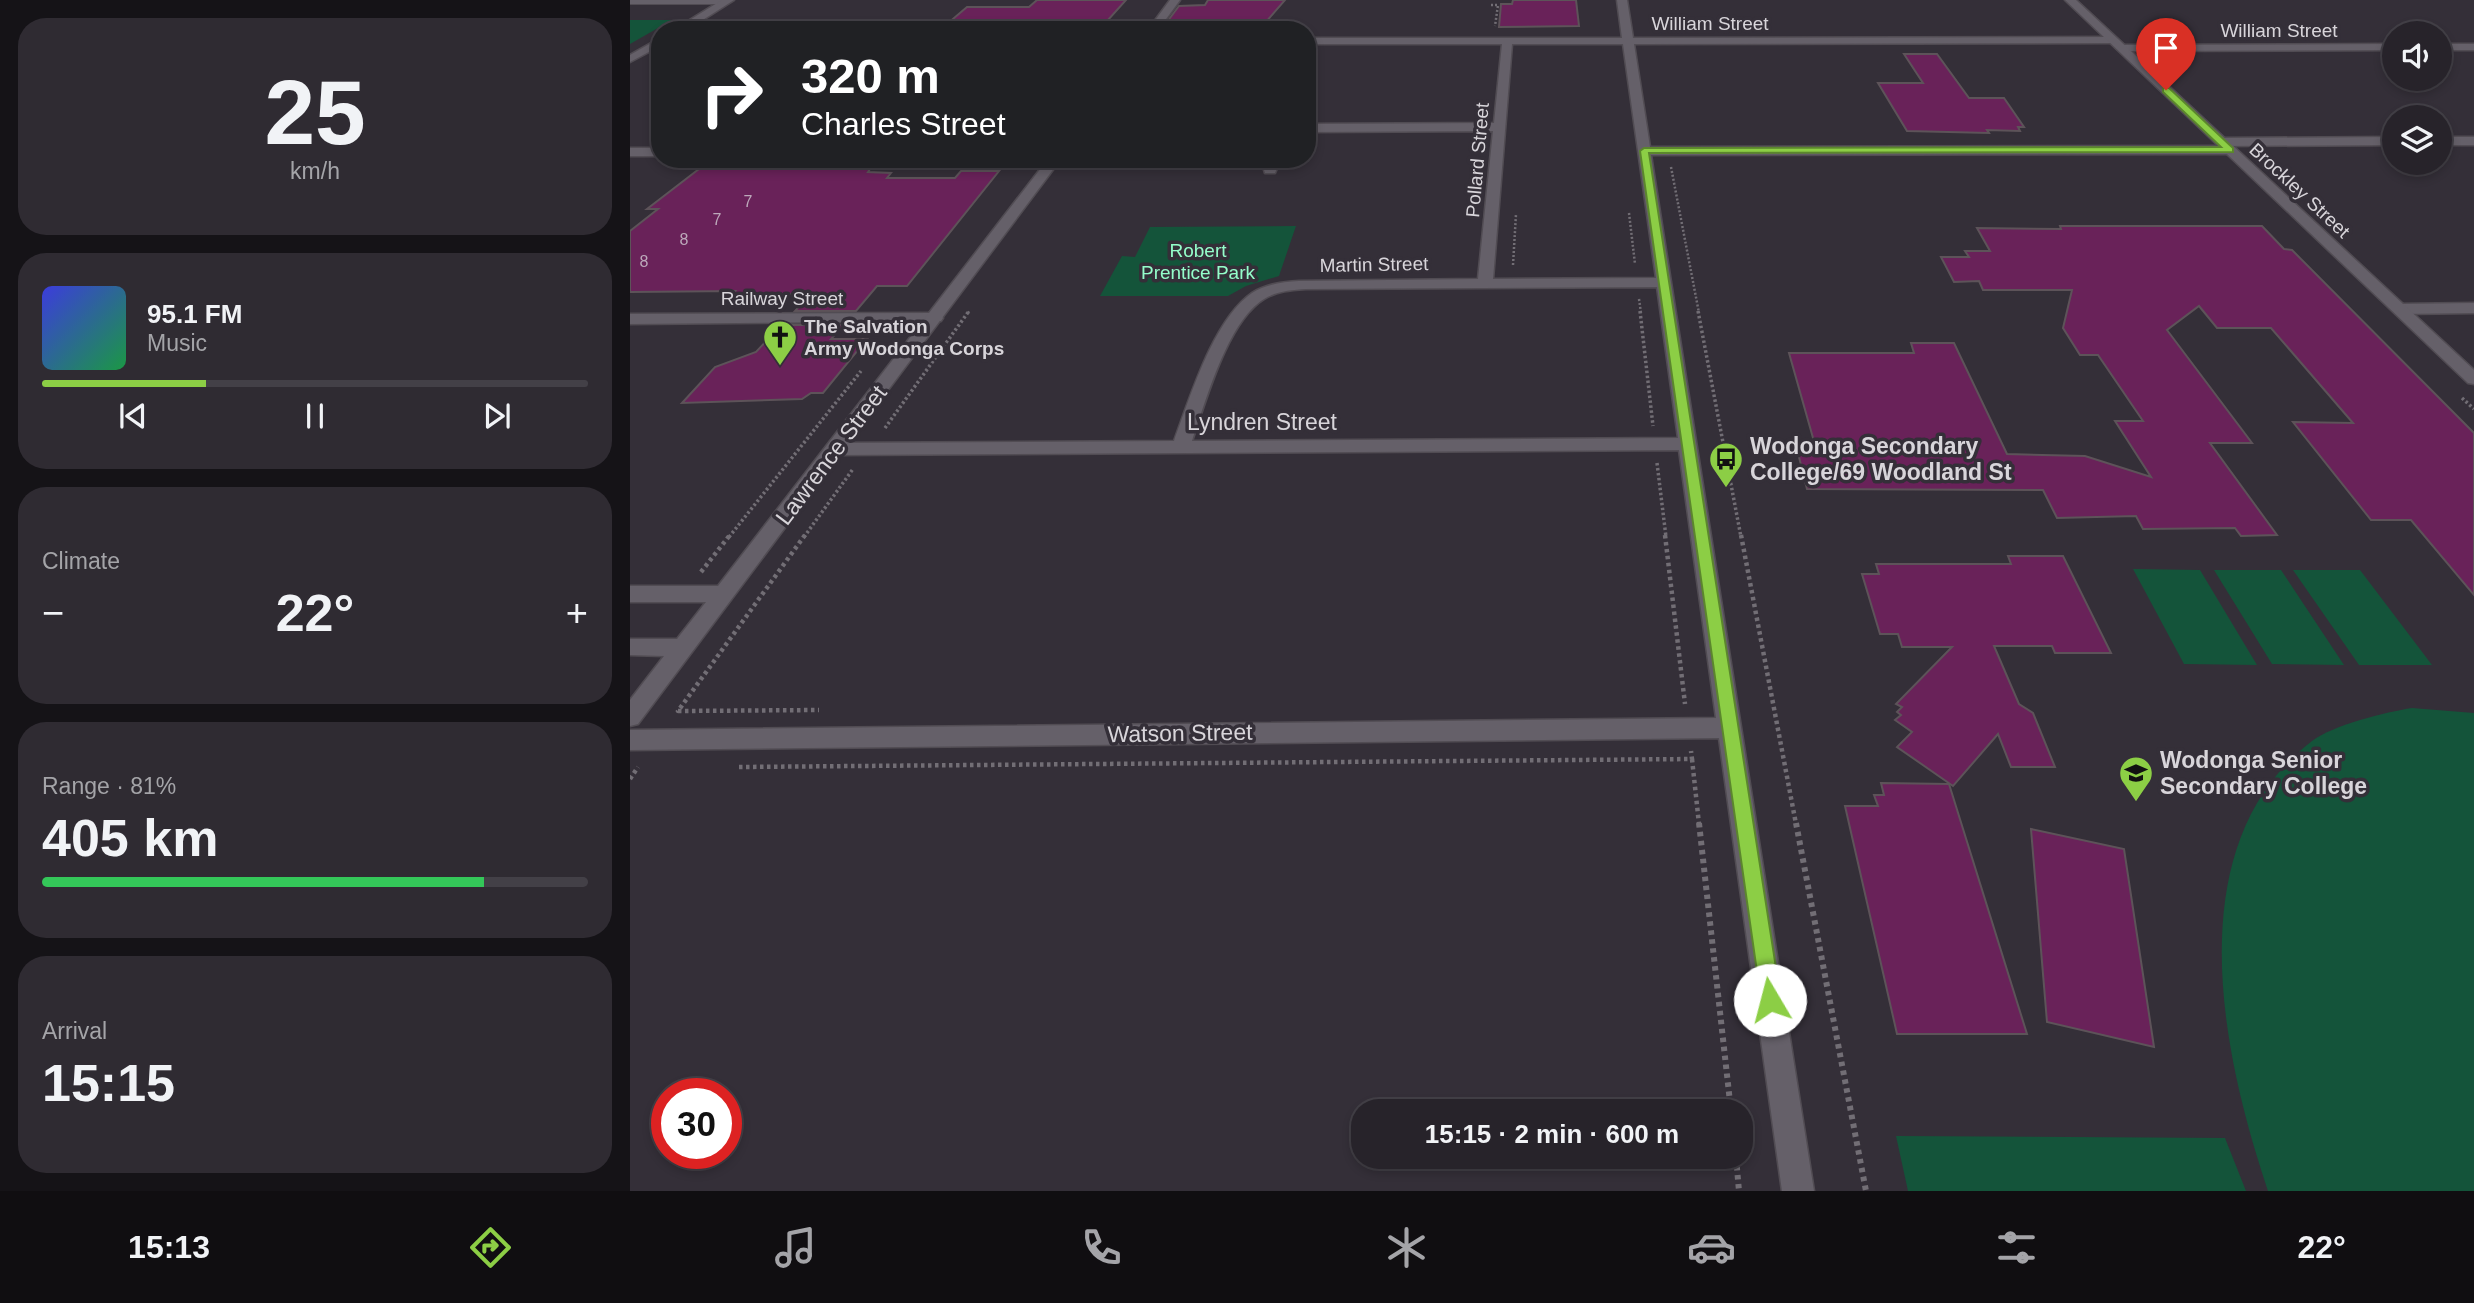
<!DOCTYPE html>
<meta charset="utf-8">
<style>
:root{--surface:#27232a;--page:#2f2b32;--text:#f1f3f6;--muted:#a4a4a8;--line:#434047;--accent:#8cce45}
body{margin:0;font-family:Helvetica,sans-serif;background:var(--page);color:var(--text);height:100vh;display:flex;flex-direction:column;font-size:26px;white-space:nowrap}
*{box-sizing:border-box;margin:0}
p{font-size:23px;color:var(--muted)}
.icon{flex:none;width:38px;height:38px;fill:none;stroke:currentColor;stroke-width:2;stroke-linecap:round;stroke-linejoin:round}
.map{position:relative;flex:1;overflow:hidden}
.details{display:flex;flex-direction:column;gap:18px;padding:18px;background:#151317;width:630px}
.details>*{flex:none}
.hud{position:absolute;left:21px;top:21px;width:665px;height:147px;border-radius:28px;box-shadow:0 4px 10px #0003,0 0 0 2px var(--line);background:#202124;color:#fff;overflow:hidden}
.buttons{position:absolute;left:1752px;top:21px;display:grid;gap:14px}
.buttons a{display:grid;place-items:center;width:70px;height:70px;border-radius:50%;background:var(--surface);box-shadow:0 4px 10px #0003,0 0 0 2px var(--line);font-size:35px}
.speed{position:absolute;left:21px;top:1078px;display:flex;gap:14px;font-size:35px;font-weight:700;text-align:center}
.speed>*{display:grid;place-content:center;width:91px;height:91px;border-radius:50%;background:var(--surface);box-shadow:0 4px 10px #0003,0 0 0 2px var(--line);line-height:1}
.speed .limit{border:10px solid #d22;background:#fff;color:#111}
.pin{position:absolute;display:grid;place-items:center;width:60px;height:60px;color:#fff;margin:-72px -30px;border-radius:50% 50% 50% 0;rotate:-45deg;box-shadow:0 0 7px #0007}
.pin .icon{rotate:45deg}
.me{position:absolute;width:77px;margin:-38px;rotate:352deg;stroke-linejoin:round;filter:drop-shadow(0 0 5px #0008)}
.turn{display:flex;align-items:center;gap:24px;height:147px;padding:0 35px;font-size:32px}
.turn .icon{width:91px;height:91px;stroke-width:2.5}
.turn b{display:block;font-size:49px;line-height:60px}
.big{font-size:52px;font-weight:700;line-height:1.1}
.details .tile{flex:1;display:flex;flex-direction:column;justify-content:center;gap:10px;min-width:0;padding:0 24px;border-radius:28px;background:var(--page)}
.details .dial{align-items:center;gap:0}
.dial b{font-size:91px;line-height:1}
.song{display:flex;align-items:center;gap:21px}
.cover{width:84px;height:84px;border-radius:10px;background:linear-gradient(135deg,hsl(240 70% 55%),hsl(140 70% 35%))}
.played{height:7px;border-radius:4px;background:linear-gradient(90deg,var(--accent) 30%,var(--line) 30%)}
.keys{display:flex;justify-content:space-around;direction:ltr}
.heat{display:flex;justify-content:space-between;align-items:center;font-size:38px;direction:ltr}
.charge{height:10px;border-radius:5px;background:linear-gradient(90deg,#34c759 81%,var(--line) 0)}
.trip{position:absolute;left:721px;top:1099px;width:402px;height:70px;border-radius:28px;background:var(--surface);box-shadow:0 4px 10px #0003,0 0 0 2px var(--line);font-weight:700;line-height:70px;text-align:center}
.tabs{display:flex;height:112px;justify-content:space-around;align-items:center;background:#100e11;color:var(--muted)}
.tabs .icon{width:49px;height:49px}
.tabs .selected{color:var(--accent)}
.tabs b{font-size:32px;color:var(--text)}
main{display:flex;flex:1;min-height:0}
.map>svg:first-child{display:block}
</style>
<main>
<section class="details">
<div class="tile dial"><b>25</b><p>km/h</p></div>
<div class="tile">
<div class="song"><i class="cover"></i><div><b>95.1 FM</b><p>Music</p></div></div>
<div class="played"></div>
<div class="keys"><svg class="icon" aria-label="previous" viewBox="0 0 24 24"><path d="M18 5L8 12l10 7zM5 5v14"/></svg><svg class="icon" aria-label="pause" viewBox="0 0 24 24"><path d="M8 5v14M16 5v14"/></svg><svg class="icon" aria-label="next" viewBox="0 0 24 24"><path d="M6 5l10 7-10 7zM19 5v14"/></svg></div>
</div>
<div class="tile"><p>Climate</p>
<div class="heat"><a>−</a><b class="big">22°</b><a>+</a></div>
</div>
<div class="tile"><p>Range · 81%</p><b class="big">405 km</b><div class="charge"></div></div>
<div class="tile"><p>Arrival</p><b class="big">15:15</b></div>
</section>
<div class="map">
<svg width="1844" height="1191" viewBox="0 0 1844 1191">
<rect width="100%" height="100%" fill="#342f38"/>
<g fill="#14543a">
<path d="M0 20H42L0 44Z"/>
<path d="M666 226 649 276 616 286 598 296H470L492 256 505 257 520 227Z"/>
<path d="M1503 569 1570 570 1627 665 1554 664Z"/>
<path d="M1584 570H1651L1714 665 1642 664Z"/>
<path d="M1663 570H1730L1802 665H1729Z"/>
<path d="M1782 708 1844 713V1191H1638C1592 1054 1546 845 1682 741 1703 725 1756 712 1782 708Z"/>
<path d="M1266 1136 1595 1138 1616 1191H1278Z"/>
</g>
<g fill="#692259" stroke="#5d5359" stroke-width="2">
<path d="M407 0H496L469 30H310L337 7H399Z"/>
<path d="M578 0H655L629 30 534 26 549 6 575 5Z"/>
<path d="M883 0H946L949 26 869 27 871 4H882Z"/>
<path d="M1274 54H1307L1339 98H1374L1394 127H1388L1390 131 1357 130 1359 133 1277 131 1248 83H1293Z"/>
<path d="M69 169H240L238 172 261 173 257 178H325L331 171H369L277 286H247L226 311H165L179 296H170L172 294H102L105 291 0 292V231L28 209H17Z"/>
<path d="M1430 226H1632L1654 249 1662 250 1844 433V595L1781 520H1741L1663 422 1723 423 1641 328H1587L1569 306 1537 330 1622 443H1580L1647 535 1611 536 1605 528 1513 529 1506 516 1427 518 1413 490 1177 489 1166 445H1185L1159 353H1284L1281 343H1324L1377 454 1455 456 1521 477 1485 421H1513L1468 355H1450L1433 328 1442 290H1353L1349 281 1324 282 1311 257H1339L1335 251H1360L1347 228 1431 229Z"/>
<path d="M151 325H214L201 339H237L193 393H181L172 399 52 403 85 367 126 352Z"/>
<path d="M1378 556H1433L1481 653H1425L1422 646H1364L1389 704 1403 713 1425 767H1381L1368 734 1323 786 1267 747 1282 732 1265 720 1271 715 1267 712 1272 707 1266 704 1322 647H1272L1268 634H1250L1232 574H1249L1246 564H1381Z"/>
<path d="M1251 783 1319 784 1397 1034H1267L1215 806H1248L1244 795H1254Z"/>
<path d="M1401 829 1494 849 1524 1047 1417 1022Z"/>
</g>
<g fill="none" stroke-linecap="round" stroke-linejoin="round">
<g stroke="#514c53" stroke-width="2">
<path id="lane" d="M0 0H96L99 2 95 4H0Z"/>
</g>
<g stroke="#514c53" stroke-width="3">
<g id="street">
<path d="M92 0H104L68 23 230 21 267 28 55 29 50 26Z"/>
<path d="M987 0H997L1003 38 1483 37 1488 40 1483 43 1004 44 1020 147 1600 146 1606 150 1600 154 1021 155 1184 1191H1152L1089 738 0 750V730L1086 718 1049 450 206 455 197 449 206 443 544 441C560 398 583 320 622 293 636 284 653 282 669 281L848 279 863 131 677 132V124L864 123 872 44H677V38H992ZM882 44H993L1026 278 863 279ZM1027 287 1048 438 562 441C576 401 597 322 634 299 647 291 661 290 676 289Z"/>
<path d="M30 38V46L0 62V55Z"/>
<path d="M1764 44V50L1491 51 1486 48 1491 45Z"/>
<rect x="1810" y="44" width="34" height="6"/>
<path d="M1764 137V145L1592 146 1586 142 1592 138Z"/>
<rect x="1810" y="137" width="34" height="8"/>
<path d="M639 159H651L645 173H635L634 170Z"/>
<path d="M1844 303V313L1770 314 1762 309 1770 304Z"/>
<path d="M305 313 311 315 313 318 311 321 0 324V314Z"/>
</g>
</g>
<g stroke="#514c53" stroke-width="3">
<g id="secondary">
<path d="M540 0H550L528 30H518Z"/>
<path d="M1435 0H1446L1844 370V384L1838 383Z"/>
<rect x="0" y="148" width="30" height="8"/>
<path d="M418 159H431L8 724 0 726V700L34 656 0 655V639H47L76 602H0V586H88Z"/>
</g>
</g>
<g stroke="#726e75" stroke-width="2.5" stroke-dasharray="2 2" stroke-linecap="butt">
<path d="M861 5H868L865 26"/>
<path d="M42 161H398"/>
<path d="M1041 167 1069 313"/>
<path d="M999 213 1005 264"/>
<path d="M883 265 886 214"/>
<path d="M1009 299 1011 313"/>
<path d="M338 313 340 310"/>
</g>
<g stroke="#726e75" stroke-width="3.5" stroke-dasharray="2.5 2.5" stroke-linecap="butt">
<path d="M1010 311 1023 426"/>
<path d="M1068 311 1111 537"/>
<path d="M1832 398 1844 409"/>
<path d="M255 428 339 311"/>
<path d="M1027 463 1036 537"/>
<path d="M99 537 231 371"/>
<path d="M174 537 223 469"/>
</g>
<g stroke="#726e75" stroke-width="4.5" stroke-dasharray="3.5 3.5" stroke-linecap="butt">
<path d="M175 535 48 711 189 710"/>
<path d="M1035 535 1055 704"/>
<path d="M1111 535 1166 824"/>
<path d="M71 572 100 535"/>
<path d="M1062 759 1069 824"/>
<path d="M109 767 1062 759 1061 751"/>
<path d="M0 779 8 767"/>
</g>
<g stroke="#726e75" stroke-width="6" stroke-dasharray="4.5 4.5" stroke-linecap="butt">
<path d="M1069 823 1101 1111"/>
<path d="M1166 823 1236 1191"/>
<path d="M1106 1157 1109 1191"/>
</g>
<use href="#lane" fill="#656069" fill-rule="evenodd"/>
<use href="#street" fill="#656069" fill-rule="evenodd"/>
<use href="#secondary" fill="#656069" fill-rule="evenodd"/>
</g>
<path fill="#8cce45" stroke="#5b862d" stroke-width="2" d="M1533 88H1539L1603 148V152L1019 153 1151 1000 1148 1007 1140 1011 1132 1007 1010 151 1014 148 1591 147 1533 92Z"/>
<defs>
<g id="church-pin" transform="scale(1.75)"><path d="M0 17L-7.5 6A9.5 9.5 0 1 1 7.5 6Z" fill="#8cce45" stroke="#342f38"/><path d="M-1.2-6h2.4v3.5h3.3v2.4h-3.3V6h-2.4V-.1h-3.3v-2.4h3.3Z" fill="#111"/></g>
<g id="bus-pin" transform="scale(1.75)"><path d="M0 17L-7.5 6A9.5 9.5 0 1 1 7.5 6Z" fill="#8cce45" stroke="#342f38"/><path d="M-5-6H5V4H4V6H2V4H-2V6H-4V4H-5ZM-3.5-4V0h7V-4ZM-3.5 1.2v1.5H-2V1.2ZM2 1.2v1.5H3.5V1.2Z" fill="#111"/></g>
<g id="school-pin" transform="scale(1.75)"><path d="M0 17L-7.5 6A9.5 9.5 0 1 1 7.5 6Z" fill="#8cce45" stroke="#342f38"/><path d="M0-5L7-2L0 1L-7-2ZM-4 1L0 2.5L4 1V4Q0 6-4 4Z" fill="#111"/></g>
</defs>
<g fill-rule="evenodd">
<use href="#church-pin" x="150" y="337"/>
<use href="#bus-pin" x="1096" y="459"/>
<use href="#school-pin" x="1506" y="773"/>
</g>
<g text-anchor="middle" stroke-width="7" stroke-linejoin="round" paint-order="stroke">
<g font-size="16" fill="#bca8ba">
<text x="118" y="207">7</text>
<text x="87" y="225">7</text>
<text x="54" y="245">8</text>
<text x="14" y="267">8</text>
</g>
<g font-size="19" fill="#d8d5da" stroke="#342f38">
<text x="1080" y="30">William Street</text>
<text x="1649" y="37">William Street</text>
<text transform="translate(847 160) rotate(-85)" y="7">Pollard Street</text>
<text transform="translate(1670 190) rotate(43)" y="7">Brockley Street</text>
<text transform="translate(744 264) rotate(-1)" y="7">Martin Street</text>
<text x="152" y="305">Railway Street</text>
</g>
<g font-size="19" fill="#94fdca" stroke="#342f38">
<text x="568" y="257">Robert<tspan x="568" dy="22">Prentice Park</tspan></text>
</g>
<g font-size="19" font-weight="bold" fill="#d8d5da" stroke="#342f38" text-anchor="start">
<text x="174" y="333">The Salvation<tspan x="174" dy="22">Army Wodonga Corps</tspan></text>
</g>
<g font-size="23" fill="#d8d5da" stroke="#342f38">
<text x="632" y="430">Lyndren Street</text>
<text transform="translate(201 455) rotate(-53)" y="8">Lawrence Street</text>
<text transform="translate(550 733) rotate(-1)" y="8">Watson Street</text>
</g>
<g font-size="23" font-weight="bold" fill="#d8d5da" stroke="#342f38" text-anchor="start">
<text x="1120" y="454">Wodonga Secondary<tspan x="1120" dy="26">College/69 Woodland St</tspan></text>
<text x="1530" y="768">Wodonga Senior<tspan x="1530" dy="26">Secondary College</tspan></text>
</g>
</g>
</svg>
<div class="buttons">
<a><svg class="icon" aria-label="sound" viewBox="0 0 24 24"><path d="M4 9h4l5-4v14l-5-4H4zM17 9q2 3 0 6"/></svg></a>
<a><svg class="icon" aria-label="layers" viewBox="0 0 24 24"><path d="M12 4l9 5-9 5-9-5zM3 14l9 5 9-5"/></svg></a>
</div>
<div class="speed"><div class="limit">30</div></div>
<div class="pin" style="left:1536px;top:90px;background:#d93025"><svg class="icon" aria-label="arrive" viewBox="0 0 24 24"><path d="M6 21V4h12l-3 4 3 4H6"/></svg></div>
<svg class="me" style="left:1140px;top:1000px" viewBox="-20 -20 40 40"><circle r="19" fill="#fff"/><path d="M0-13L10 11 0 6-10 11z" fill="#8cce45"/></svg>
<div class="trip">15:15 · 2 min · 600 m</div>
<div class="hud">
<div class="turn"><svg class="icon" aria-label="right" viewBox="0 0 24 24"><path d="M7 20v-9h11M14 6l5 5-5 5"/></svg><div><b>320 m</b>Charles Street</div></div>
</div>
</div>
</main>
<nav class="tabs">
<b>15:13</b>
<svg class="icon selected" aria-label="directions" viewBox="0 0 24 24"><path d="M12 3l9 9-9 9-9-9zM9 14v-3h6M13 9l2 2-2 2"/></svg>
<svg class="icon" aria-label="music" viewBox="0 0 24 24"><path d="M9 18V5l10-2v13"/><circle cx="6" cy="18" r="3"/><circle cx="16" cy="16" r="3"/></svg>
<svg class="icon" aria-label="phone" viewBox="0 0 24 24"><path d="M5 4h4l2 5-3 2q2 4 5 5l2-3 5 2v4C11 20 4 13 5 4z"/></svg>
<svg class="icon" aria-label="climate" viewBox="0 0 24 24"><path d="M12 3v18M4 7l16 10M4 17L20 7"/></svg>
<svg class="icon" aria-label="car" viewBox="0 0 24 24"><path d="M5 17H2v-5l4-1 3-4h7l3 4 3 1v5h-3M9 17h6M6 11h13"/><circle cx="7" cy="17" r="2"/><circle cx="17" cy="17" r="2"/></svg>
<svg class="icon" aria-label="filters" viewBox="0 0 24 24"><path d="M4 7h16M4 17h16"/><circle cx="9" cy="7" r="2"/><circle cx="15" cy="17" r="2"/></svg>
<b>22°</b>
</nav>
